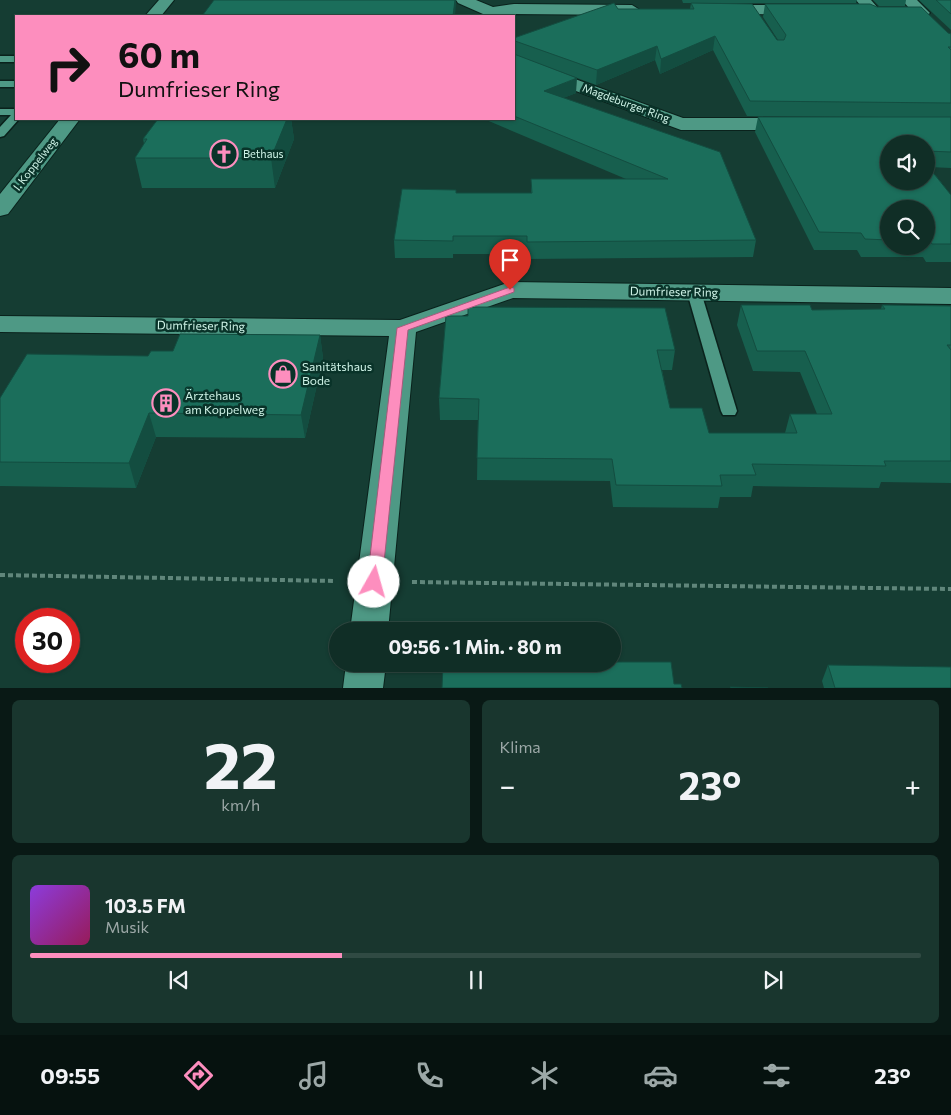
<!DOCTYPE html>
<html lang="de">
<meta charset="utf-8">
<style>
:root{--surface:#102e26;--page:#19362e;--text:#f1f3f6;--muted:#9ca8a7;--line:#304a43;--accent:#fd8ebe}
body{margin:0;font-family:Commissioner,sans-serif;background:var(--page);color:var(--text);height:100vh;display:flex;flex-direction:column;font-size:19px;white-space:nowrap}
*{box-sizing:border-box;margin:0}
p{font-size:16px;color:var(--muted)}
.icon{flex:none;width:28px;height:28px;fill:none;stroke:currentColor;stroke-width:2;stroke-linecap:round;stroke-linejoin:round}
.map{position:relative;height:688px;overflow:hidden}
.details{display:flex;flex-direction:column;gap:12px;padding:12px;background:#091915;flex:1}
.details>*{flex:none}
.banner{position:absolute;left:15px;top:15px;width:500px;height:105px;border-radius:0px;box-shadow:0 1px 4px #0004,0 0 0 1px var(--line);background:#fd8ebe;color:#111;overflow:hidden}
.buttons{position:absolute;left:880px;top:135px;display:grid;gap:10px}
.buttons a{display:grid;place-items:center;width:55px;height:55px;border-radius:50%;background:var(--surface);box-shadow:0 1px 4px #0004,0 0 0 1px var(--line);font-size:25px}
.speed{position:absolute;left:15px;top:608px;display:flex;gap:10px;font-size:25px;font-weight:700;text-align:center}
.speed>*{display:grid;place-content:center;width:65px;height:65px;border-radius:50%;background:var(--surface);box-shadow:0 1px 4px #0004,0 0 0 1px var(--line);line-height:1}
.speed .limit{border:8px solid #d22;background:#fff;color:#111}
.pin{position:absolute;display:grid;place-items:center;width:42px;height:42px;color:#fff;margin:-51px -21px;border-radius:50% 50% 50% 0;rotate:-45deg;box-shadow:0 0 5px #0007}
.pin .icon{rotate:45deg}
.me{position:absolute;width:55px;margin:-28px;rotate:7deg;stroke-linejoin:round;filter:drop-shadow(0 0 4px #0008)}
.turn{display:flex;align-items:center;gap:18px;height:105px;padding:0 20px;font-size:22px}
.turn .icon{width:65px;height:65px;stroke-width:2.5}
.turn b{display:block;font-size:35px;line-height:42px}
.big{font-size:38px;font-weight:700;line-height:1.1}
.details .card{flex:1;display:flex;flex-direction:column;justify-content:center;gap:8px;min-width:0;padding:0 18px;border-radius:8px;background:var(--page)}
.details .dial{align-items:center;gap:0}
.dial b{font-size:65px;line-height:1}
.song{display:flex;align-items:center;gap:15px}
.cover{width:60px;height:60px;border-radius:8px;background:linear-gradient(135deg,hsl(270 70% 55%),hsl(330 70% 35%))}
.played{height:5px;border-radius:2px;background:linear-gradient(90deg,var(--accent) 35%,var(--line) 35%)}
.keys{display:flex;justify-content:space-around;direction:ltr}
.heat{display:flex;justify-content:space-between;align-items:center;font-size:28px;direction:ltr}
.details .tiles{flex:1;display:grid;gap:12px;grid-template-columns:1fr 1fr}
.card:last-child{grid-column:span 2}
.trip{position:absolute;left:329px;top:622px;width:292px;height:50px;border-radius:25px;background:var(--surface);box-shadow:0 1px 4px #0004,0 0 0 1px var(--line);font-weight:700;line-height:50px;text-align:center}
.menu{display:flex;height:80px;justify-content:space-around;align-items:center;background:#06120f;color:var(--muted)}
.menu .icon{width:35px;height:35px}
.menu .current{color:var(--accent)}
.menu b{font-size:22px;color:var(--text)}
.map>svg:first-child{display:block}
</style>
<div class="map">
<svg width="951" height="688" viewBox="0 0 951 688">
<rect width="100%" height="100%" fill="#153d33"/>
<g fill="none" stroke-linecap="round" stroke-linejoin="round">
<g stroke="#0a221c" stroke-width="3">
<g id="service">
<rect x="0" y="56" width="16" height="6"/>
<rect x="0" y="81" width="16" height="6"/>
<path d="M0 109H16V119H19L4 136 0 137V127L11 115H0Z"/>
<path d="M694 288 701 292 737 411 735 415H723L721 411 687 292Z"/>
</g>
</g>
<g stroke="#0a221c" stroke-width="2">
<g id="minor">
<path d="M456 0H476L493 7 514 4 632 5 640 10 632 15 514 14 482 16 483 14 458 3Z"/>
<path d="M856 0H871L878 8H909L902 0H917L930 13 922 18H874L869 16Z"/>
<path d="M720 5H802L810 10 802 15 715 13 712 10Z"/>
<path d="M514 57 683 118H794L801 120 804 124 801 128 794 130H681L514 68Z"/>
<path d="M510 282 951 288V304L513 298 416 332 388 631H350L389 336 0 332V316L400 320Z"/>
<path d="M346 664H386L383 688H343Z"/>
</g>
</g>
<g stroke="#0a221c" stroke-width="2">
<g id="tertiary">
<path d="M159 0H174L161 16H145Z"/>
<path d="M60 119H80L8 214 0 216V194Z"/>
</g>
</g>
<g stroke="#60867b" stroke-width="4" stroke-dasharray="5 3" stroke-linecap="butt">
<path d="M0 575 335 581"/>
<path d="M412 582 951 589"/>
</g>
<use href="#service" fill="#4e9985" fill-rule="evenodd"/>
<use href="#minor" fill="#4e9985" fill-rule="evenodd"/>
<use href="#tertiary" fill="#4e9985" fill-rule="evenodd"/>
</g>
<g fill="#175f4e" fill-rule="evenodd">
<path d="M682 0H857L856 3H683Z"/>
<path d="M873 0H906L905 6H879Z"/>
<path d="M919 0H951V30Z"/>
<path d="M691 3 777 40H778L763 17 765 4 948 33 951 34V168L929 167 951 195V262H926L923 257H861L857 250H814L755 132 758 117H882L747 116 713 50 660 74 655 60 596 85 540 64 576 93 563 98 756 240 753 257 526 259V254H453V258H395L394 240 456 193H531V179H626L484 119H514V38L618 9H690ZM889 144H926V181ZM889 209H926V246H889Z"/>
<path d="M158 119H291L294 139 275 188H142L135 158 144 144 143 139Z"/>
<path d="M741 305 812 310 881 309 882 305 951 306V483L881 482 879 488 753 486 751 497H720L718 508 613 507 610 481 477 480 478 420H440L439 398 446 316 675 350 672 370H662L670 408 709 433H785L790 414H817L800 372 753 371 737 325Z"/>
<path d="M320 335 323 358 305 438 156 437 136 488 0 486V398L148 356 173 351Z"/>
<path d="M828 665 951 688H824L822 681Z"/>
</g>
<g fill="#134d40">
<path d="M455 0H456V4L455 16H453Z"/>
<path d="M715 36 713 50 660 74 661 59Z"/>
<path d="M515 41V55L514 56V42Z"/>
<path d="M657 46 655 60 596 85 597 70Z"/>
<path d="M577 78 576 93 544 106V91Z"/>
<path d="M278 119H291L294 139 275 188 271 158Z"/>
<path d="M320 335 323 358 305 438 301 415Z"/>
<path d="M149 413 156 437 136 488 129 463Z"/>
</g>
<g fill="#1b6e5b" stroke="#134d40">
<path d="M214 0H455L453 16H209H210H202Z"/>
<path d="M936 0H951V14Z"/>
<path d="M614 3 618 9H694L691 3 752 4 777 40H784L786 35 765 4H870L877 7H921L948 33 951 34V47H948L951 50V103L750 101 715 36 661 59 657 46 597 70 515 41 514 42V38Z"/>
<path d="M514 54 577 78 544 91 720 152 756 240 527 242V236H453V241L394 240 402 189 456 190V193H532L531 179H668L514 116Z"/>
<path d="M758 117H951V152L926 151V144H889V181H926V164L951 195V244H932L929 240H926V209H889V240L865 239 861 233 819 232Z"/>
<path d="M158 119H287L271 158H135L147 139H143Z"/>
<path d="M741 305H810L812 310 885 309 882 305 951 306V345H947L951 350V461H884L886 466 752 464 756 475H720L722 486 616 485 612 459 477 458 479 399 439 398 446 316H468V307L665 308 675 350H657L670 408H702L709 433H797L790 414H832L805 351H757Z"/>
<path d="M180 334 320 335 301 415 149 413 129 463 0 462V398L27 354 148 356 151 351H173Z"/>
<path d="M612 662H671L674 684H681L682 688H442L443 664H612Z"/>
<path d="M828 665 951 667V688H835Z"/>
<path d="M730 687 768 688H731Z"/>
</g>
<path fill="#fd8ebe" stroke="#a45c7c" d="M510 287 514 288V292L408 330 382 582 380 586H369L367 582 397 328Z"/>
<defs>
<g id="church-ring" transform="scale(1.4375)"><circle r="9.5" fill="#093329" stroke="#fd8ebe" stroke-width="1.5"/><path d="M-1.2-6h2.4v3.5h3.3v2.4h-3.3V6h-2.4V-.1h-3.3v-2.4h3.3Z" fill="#fd8ebe"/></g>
<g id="shop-ring" transform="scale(1.4375)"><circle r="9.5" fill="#093329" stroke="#fd8ebe" stroke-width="1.5"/><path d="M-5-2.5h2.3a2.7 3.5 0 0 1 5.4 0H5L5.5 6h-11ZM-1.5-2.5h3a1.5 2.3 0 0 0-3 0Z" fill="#fd8ebe"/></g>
<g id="building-ring" transform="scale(1.4375)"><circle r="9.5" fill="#093329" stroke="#fd8ebe" stroke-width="1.5"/><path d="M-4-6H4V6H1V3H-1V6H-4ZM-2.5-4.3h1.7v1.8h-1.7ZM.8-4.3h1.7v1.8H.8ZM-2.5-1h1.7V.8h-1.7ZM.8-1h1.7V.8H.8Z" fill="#fd8ebe"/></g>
</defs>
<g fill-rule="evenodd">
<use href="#church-ring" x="224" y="154"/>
<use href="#shop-ring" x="283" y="374"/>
<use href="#building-ring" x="166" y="403"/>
</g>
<g text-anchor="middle" stroke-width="5" stroke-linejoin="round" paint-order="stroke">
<g font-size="11" fill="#cff3e7" stroke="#093329">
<text transform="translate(626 103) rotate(20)" y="4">Magdeburger Ring</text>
<text transform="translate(35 164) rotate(-52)" y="4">I. Koppelweg</text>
</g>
<g font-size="11" fill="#cff3e7" stroke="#093329" text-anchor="start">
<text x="243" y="158">Bethaus</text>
</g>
<g font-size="12" fill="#cff3e7" stroke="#093329">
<text transform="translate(674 292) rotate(1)" y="4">Dumfrieser Ring</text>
<text transform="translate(201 326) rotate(1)" y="4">Dumfrieser Ring</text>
</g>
<g font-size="12" fill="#cff3e7" stroke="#093329" text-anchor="start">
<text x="302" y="371">Sanitätshaus<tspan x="302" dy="14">Bode</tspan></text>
<text x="185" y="400">Ärztehaus<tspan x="185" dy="14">am Koppelweg</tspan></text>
</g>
</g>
</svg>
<div class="buttons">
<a><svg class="icon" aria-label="sound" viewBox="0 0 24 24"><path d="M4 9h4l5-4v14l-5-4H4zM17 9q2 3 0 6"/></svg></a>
<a><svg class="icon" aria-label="search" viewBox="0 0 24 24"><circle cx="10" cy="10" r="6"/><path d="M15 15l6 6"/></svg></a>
</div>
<div class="speed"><div class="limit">30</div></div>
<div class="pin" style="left:510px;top:290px;background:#d93025"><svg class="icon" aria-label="arrive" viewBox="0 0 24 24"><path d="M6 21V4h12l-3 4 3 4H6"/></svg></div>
<svg class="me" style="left:374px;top:582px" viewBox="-20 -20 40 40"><circle r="19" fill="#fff"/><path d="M0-13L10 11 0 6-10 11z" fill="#fd8ebe"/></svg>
<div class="trip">09:56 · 1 Min. · 80 m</div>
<div class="banner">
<div class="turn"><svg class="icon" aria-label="right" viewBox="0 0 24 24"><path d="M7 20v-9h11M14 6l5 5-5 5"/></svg><div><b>60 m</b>Dumfrieser Ring</div></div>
</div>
</div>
<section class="details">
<div class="tiles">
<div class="card dial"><b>22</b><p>km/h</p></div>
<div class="card"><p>Klima</p>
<div class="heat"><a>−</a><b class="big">23°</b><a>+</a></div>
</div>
<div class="card">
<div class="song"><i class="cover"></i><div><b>103.5 FM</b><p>Musik</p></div></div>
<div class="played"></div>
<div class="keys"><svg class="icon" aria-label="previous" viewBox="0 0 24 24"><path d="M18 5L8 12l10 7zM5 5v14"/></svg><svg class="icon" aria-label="pause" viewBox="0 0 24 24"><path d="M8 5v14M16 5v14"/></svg><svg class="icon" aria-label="next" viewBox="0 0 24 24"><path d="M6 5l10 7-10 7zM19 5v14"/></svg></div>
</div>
</div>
</section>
<nav class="menu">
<b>09:55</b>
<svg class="icon current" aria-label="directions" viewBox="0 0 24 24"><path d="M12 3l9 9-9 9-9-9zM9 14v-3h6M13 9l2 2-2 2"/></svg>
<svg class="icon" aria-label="music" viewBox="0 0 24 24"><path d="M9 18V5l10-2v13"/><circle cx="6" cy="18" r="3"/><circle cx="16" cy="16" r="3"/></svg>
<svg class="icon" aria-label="phone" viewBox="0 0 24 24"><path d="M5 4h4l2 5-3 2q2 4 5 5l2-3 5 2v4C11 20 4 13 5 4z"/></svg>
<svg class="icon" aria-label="climate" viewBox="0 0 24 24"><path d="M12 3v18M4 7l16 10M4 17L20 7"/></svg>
<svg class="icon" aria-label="car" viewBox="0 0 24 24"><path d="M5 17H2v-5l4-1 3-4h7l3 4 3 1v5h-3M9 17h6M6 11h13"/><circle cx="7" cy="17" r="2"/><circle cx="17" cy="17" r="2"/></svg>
<svg class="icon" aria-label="filters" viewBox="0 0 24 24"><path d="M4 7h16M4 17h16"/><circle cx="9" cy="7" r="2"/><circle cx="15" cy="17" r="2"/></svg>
<b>23°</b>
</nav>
